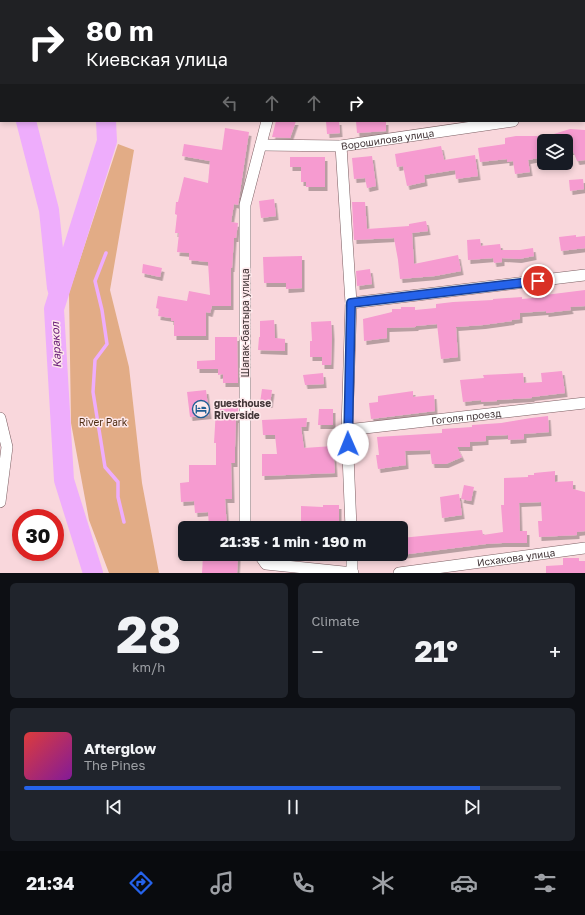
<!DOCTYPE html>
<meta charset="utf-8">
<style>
:root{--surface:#171b24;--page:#20242c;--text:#f1f3f6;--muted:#9ea1a6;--line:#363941;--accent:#2563eb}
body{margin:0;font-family:"Golos Text",sans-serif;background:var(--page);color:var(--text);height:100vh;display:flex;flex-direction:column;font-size:15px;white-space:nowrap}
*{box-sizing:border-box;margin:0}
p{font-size:13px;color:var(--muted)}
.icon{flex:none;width:22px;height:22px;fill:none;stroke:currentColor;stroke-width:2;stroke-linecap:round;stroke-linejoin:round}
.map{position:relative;height:573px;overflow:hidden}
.drawer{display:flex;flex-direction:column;gap:10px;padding:10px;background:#0d0f14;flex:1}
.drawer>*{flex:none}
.hud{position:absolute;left:0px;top:0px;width:585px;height:122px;box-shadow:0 2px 6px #0003;background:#202124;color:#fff;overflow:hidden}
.fabs{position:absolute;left:537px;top:134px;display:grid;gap:8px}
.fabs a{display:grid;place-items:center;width:36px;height:36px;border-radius:6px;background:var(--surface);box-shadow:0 2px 6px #0003;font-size:20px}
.speed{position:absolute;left:12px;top:509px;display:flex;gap:8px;font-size:20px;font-weight:700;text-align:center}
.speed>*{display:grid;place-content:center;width:52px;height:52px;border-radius:50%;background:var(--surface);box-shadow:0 2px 6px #0003;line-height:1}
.speed .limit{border:6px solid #d22;background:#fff;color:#111}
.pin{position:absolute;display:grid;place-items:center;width:34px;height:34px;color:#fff;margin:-17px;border:2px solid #fff;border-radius:50%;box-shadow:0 1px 4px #0007}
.me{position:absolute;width:44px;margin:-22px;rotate:359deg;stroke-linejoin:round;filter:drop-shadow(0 0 3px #0008)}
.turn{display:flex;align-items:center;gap:14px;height:84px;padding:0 20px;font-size:18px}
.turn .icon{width:52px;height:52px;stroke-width:2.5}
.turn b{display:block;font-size:28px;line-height:34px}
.lanes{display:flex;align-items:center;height:38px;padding:0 20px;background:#0003;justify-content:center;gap:20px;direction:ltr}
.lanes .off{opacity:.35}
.big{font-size:30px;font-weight:700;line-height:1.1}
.drawer .card{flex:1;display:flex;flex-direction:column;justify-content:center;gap:6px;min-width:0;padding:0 14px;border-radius:6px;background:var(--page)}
.drawer .dial{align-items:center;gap:0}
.dial b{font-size:52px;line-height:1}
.song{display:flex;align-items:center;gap:12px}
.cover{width:48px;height:48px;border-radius:6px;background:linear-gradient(135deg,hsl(0 70% 55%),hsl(290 70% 35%))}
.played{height:4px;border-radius:2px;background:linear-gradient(90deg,var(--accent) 85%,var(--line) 85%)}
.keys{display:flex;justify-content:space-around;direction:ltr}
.heat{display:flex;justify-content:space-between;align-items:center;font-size:22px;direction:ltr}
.drawer .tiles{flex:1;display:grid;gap:10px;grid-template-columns:1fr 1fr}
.card:last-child{grid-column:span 2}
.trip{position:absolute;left:178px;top:521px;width:230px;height:40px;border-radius:6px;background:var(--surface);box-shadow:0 2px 6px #0003;font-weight:700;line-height:40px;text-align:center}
.dock{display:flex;height:64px;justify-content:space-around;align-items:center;background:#090b0e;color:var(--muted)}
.dock .icon{width:28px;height:28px}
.dock .on{color:var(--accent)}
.dock b{font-size:18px;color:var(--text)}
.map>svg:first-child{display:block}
</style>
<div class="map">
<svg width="585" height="573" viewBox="0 0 585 573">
<defs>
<filter id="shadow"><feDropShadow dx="2.5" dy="4" stdDeviation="0" flood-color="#0004"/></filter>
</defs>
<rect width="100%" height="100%" fill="#f9d7dc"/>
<path fill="#e2ac86" d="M118 144 134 150 110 290 129 367 142 483 159 573H109L89 520 71 423 69 293Z"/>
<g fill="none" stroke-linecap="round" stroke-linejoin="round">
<path stroke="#eeadfc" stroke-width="3.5" d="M106 253 95 281 102 310 107 344 95 360 93 392 105 467 118 482V497L124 522"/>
<g stroke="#eeadfc" stroke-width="20">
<path d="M48 0 49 1"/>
<path d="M0 14 1 10"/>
<path d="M26 121 49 210 57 288"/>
<path d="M93 573 64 480 54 309 107 141 106 121"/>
</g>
</g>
<g fill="#f69bd0" filter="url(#shadow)">
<path d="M276 121H296L290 138 272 137Z"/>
<path d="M326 121H339L340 133 327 134Z"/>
<path d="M356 121H386V131L357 133Z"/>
<path d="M225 128 249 132 238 205 234 204 231 222 238 223 236 238H234L232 268H231V306H212L210 313 206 312V336H174V321H171V318L158 316 159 309 156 308 158 296 187 301 189 291 210 295 208 262 189 260V253L177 252 179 233H175L177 215 175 214 176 202H178L184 177 208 183 210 161 182 156 184 144 222 150Z"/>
<path d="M570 129 585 130V160L577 161 573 151H566V141H544V157L528 160 530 172 515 174 513 161 507 162V159L480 162 478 148 505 144V138L516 136H544V137Z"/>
<path d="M441 146 444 160 475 155 478 176 456 179 455 170 424 175 425 182 407 186 403 166 397 167 395 154Z"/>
<path d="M372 156 376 186 367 188 365 178 354 179 352 158Z"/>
<path d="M290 157H325V187H306V182H301V167H290Z"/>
<path d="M583 179 584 189 570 191 569 180Z"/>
<path d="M274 199 276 216 261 218 259 201Z"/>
<path d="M352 202H365L367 229 409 226V224L426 221 428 231 412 233 414 264 458 255 461 271 435 276 400 279 398 260 394 238 354 240Z"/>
<path d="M576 235V237L585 236V248L561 251 559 237Z"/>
<path d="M480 239 481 246 500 244 501 250H520L533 248 534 256 519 259 502 258V262L494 263 493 258 468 260 467 240Z"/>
<path d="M302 256V288L286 289V283H264L263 257Z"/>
<path d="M143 264 162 268 160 277 142 273Z"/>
<path d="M370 269 372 284 357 286 356 271Z"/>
<path d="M585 290V306L570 307 571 310 546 313V311L520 313V319L512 320V321L483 325 456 327 458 357 441 359 437 324 416 326V327L387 328V338L364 341 363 319 392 312V309H401V307H415V310L436 308V304L453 302 493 300V299L522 297V299L545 297V295Z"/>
<path d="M274 320 275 338 285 339V351L258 350 259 337H260V321Z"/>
<path d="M331 321 332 336 331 365H322V357H310V341H312L311 322Z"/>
<path d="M215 337H237L238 383H223V374L218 375V369H197V361L215 360Z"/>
<path d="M562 371 565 393 532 397V398L497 400V401L481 402V400L463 402 460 380 484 378 483 375 523 373 524 383 542 382 541 373Z"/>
<path d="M323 373 324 384 305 385 303 375Z"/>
<path d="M262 389 272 390 270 404 260 403Z"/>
<path d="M206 390 209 415 190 417 187 392Z"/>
<path d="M413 391V397L434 395 435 411 371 419 369 403 378 402V396Z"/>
<path d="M238 408V419H236L235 447V463H231L232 499H225L227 528H209L208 512 195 513 194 501 181 502 180 483 189 482V465H216V443H214L216 409Z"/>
<path d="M319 409H333V425H318Z"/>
<path d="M548 416 549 432 524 434V439L508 440V435L486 436V441L470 442V447H457L462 457 446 464H432L430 450 405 451 406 465 378 469 376 455H379L377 437 442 433V429L472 427V425L501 423 531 418Z"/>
<path d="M307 418 306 427H301L304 448 333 446 335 473 262 476V454H277L275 435H263L262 420Z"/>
<path d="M555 471V482L573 481V489L585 492V531L577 532V535L539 537 538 521H542L541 502 519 503 520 531H527V543H502L486 544 401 555V538L482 530 483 535 503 532 501 505H504V478L528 477V475H534V473Z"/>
<path d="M464 485 474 487 471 501 461 499Z"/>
<path d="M459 494 462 515 442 518 440 497Z"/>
<path d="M323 505H339V525L334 524 333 528H301V506L323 507Z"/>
<path d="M203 556 238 557 237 573H202Z"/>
<path d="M563 558H579V561H585V573H546V566L563 565Z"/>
</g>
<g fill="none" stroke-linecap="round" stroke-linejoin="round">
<g stroke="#7c5f63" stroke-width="12">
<g id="minor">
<path d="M162 1V0"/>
<path d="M294 1V0"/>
<path d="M376 1 377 0"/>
<path d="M584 111H585"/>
<path id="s1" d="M261 145 341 146 513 121"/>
<path d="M341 146 351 303 347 430 351 528"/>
<path d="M351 303 585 275"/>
<path d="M0 418 7 447 0 502"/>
<path id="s2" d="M347 430 585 403"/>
<path d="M245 528V205L267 121"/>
<path d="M259 554 266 564 353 573"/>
<path d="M352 554V573"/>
<path id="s3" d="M399 573 585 548"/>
</g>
</g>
<use href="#minor" stroke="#fff" stroke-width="11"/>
</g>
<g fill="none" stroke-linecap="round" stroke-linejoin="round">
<g stroke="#184099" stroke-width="10">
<path id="route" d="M348 444 351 303 538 281"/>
</g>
<use href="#route" stroke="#2563eb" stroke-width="7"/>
</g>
<defs>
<g id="hotel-ring" transform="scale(0.9)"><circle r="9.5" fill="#fde8eb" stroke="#1f5e94" stroke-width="1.5"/><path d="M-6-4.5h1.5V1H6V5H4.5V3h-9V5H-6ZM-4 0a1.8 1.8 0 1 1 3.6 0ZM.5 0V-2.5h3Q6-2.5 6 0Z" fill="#1f5e94"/></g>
</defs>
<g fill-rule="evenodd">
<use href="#hotel-ring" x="201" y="409"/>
</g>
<g text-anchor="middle" stroke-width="3" stroke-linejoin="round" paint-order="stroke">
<g font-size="10" fill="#433638" stroke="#fde8eb">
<text dy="4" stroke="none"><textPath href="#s1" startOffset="127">Ворошилова улица</textPath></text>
<text transform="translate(245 323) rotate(-90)" y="4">Шапак-баатыра улица</text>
<text dy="4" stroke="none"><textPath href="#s2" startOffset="120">Гоголя проезд</textPath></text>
<text dy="4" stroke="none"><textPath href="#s3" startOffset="118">Исхакова улица</textPath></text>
</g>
<g font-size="10" font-weight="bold" fill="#433638" stroke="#fde8eb" text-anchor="start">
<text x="214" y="407">guesthouse<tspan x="214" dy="12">Riverside</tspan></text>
</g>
<g font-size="10" fill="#512f15" stroke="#fde8eb">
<text x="103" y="426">River Park</text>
</g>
<g font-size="11" font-style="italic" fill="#661976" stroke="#fde8eb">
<text transform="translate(56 345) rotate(-93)" y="4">Каракол</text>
</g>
</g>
</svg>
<div class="fabs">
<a><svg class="icon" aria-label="layers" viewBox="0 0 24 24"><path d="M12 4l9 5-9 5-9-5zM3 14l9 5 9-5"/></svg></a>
</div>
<div class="speed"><div class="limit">30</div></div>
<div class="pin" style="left:538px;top:281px;background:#d93025"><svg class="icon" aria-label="arrive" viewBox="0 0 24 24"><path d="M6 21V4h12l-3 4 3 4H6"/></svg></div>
<svg class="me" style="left:348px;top:444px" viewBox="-20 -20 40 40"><circle r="19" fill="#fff"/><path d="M0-13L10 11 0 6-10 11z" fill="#2563eb"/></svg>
<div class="trip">21:35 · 1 min · 190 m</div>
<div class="hud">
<div class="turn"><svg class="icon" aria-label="right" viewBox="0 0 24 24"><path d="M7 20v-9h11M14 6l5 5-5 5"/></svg><div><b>80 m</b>Киевская улица</div></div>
<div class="lanes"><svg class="icon off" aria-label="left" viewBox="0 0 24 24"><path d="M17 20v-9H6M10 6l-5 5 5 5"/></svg><svg class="icon off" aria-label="ahead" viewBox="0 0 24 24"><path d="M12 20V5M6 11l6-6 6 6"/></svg><svg class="icon off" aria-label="ahead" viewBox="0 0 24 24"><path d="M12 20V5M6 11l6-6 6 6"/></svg><svg class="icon" aria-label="right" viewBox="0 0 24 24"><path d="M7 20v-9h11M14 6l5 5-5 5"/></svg></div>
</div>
</div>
<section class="drawer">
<div class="tiles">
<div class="card dial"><b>28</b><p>km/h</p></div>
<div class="card"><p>Climate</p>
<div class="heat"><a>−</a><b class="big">21°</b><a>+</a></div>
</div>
<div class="card">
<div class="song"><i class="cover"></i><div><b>Afterglow</b><p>The Pines</p></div></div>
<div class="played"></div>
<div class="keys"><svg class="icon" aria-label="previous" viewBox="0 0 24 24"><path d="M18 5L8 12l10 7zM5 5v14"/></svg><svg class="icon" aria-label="pause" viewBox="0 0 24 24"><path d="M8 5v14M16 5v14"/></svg><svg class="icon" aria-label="next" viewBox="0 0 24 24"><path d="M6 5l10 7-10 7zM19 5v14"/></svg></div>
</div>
</div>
</section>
<nav class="dock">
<b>21:34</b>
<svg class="icon on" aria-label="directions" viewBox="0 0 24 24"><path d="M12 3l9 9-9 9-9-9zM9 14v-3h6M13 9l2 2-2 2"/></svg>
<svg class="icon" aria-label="music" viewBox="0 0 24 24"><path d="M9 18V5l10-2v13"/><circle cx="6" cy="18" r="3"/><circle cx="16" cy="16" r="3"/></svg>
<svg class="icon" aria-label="phone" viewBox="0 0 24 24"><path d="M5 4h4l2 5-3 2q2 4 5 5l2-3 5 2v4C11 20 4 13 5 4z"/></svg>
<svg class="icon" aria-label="climate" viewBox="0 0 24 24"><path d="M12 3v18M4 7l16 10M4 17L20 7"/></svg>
<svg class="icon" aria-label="car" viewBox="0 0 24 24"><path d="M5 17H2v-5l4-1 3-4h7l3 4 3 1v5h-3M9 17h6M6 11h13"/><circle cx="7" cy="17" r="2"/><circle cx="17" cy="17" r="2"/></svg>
<svg class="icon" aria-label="filters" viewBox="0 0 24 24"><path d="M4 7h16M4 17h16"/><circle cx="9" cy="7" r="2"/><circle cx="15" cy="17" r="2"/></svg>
</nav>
